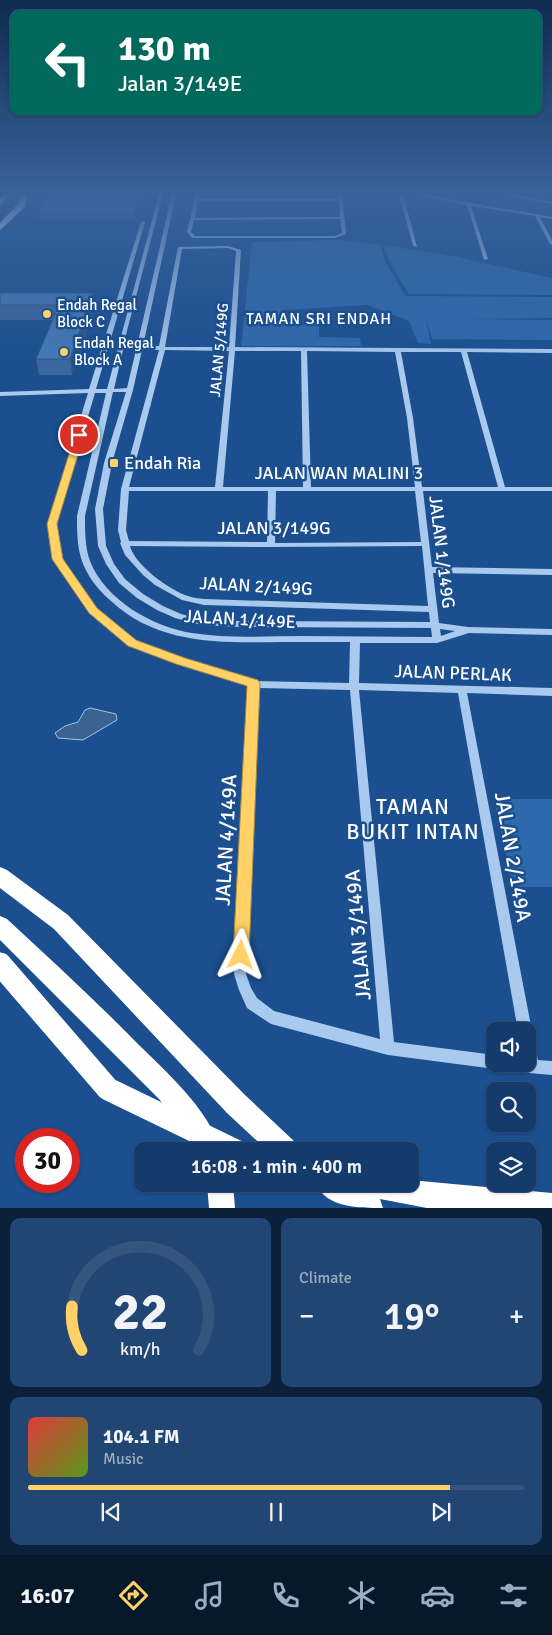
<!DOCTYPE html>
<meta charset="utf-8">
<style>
:root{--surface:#143b6b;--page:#214673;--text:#f1f3f6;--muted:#9dadc1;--line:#33557e;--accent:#ffd166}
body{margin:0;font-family:Signika,sans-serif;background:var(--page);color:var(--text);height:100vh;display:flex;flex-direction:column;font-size:19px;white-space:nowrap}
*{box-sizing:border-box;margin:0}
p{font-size:16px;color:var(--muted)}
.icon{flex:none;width:28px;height:28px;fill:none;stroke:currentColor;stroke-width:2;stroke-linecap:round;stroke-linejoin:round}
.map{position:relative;height:1208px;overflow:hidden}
.drawer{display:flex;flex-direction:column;gap:10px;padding:10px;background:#0b203b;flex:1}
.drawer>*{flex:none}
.banner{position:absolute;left:10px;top:10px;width:532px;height:105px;border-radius:10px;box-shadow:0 1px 4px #0004,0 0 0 1px var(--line);background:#00695c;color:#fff;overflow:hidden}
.controls{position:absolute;left:486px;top:1022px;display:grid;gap:10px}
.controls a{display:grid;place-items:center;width:50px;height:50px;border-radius:10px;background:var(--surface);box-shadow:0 1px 4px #0004,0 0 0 1px var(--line);font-size:25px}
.speed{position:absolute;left:15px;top:1128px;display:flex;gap:10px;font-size:25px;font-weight:700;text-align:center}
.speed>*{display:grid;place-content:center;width:65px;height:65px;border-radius:50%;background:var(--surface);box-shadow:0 1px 4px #0004,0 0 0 1px var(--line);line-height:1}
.speed .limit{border:8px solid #d22;background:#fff;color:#111}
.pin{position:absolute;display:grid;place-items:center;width:42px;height:42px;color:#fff;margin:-21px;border:2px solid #fff;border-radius:50%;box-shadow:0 1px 5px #0007}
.me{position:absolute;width:55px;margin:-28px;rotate:3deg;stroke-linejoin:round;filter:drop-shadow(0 0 4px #0008)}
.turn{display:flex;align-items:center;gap:18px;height:105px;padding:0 25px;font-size:22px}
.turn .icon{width:65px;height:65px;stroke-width:2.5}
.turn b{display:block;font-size:35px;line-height:42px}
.big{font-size:38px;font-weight:600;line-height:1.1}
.drawer .card{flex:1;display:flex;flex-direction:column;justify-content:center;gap:8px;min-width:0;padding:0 18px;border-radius:10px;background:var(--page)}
.drawer .dial{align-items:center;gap:0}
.dial svg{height:130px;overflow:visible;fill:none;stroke:var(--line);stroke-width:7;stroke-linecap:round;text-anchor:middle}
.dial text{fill:var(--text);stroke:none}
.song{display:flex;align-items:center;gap:15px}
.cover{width:60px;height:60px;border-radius:8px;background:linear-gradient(135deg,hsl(0 70% 55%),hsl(90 70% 35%))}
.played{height:5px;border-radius:2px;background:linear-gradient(90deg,var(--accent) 85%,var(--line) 85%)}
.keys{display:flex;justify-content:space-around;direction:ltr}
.heat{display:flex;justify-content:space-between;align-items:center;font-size:28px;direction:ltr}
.drawer .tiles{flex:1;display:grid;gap:10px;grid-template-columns:1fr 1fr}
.card:last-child{grid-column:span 2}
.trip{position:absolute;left:134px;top:1142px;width:285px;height:50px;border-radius:10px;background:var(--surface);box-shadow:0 1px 4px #0004,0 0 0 1px var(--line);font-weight:600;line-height:50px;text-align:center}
.menu{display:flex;height:80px;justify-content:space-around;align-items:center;background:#08182b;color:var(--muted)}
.menu .icon{width:35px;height:35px}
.menu .on{color:var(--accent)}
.menu b{font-size:22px;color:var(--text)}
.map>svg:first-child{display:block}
</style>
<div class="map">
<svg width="552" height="1208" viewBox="0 0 552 1208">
<rect width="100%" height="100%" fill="#1b4f8f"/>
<g fill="#2e69ad">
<path d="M337 240 380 245 385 261 405 296 552 297V318L466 319 552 320V340L432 339 426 319 431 344 418 343 409 321 367 305 283 310 280 323 319 326V337L360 338 361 346H241L252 242Z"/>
<path d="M383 245 457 257 552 278V295L409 294 388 259Z"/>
<path d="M494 799H552V887H513Z"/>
</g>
<path fill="#3c6290" stroke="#9cc4f0" d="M90 708 116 714 117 720 83 740 58 738 55 733 65 726 78 722 85 710Z"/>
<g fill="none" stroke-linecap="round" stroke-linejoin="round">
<g fill="#a9c9ee" fill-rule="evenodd">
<path d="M159 194H163L123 346H137L172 194H176L143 346H159L178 247 228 246 241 250 235 347 552 349V353L467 352 505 487H552V491H423L432 567 552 569V575L433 573 439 623 468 627 552 629V635L469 633 437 643H360L359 683 552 688V696L467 693 532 1031 528 1036 533 1038 538 1060 552 1061V1075L506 1071 501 1069 500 1066 495 1069 388 1055 271 1024 247 1008 239 990 234 974 249 686 177 663 129 645 90 613 54 559 48 524 88 393 0 396V392L89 389 141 222 143 221 145 222 96 389H107ZM228 248 236 251 229 347H165L182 249ZM123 350H136L127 388 114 389ZM142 350H159L121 489 118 530 121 542 120 543 125 555 143 575 155 585 182 600 204 605 429 612 430 622 239 621 201 619 181 614 163 606 143 594 125 579 114 564 106 546 103 509 112 463 133 390ZM165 350 229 351 215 487H129ZM235 351H301L303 487H223ZM307 351 395 352 407 418 415 487H311ZM401 352H461L498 487H422L413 418ZM113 392H126L104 463 95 509 98 546 106 564 119 583 137 598 157 610 175 618 201 625 239 627 431 628 432 637C389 637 346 636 302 636 266 636 229 639 192 633 153 627 105 600 90 561 85 547 85 531 85 516ZM95 393H106L77 516C77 530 77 544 81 558 86 575 98 590 111 601 158 645 222 643 281 642 304 642 327 642 350 642L349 683 254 681 183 659 135 641 96 609 62 559 56 524ZM129 491H268L267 542 129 541 126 530ZM276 491H415L421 542 275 543ZM130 546 271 547 422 546 428 606 204 599C199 598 193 598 188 596 169 590 135 565 130 546ZM440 629 455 631 441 636ZM259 688 350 690 380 1039 274 1011 257 998 251 988 246 974ZM359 690 458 693 518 1031H528V1064H495V1055L394 1042Z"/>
<path d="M196 194H200L199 199H338V194H342L346 234 335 238H192L187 232ZM198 201H339L340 217 195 218ZM340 219 342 233 335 236H195L191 232 194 220Z"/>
<path d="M399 194H403L417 247 413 246Z"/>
<path d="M409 194H421L552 217V219L540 217 552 240V245L550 244 535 216 471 206 488 259 484 260 467 205Z"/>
<path d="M497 194H509L552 202V204Z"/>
</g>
<g fill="#fff" fill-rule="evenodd">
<path d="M4 194H11L0 205V198Z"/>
<path d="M20 195 27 197 25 207 0 230V223L18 204Z"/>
<path d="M0 867 7 870 68 915 245 1095 295 1142 299 1151H268L227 1113 54 929 0 888Z"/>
<path d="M0 916 7 919C50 959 94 999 135 1041 168 1074 206 1106 222 1151H196L178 1122 159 1099 0 940Z"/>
<path d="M410 1180 552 1193V1208H427L380 1199 383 1208C359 1208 327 1208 316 1184H410Z"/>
<path d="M207 1184H233L235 1208H209Z"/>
</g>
<path stroke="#fff" stroke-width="23" d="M0 964 108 1089 236 1151"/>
</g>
<g fill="#3a679d">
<path d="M59 194H142L134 220H39L38 213 58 197Z"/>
<path d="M0 293 95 308 72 375H39L36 359 52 320H0Z"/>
</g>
<g fill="#305480">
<path d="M139 194H142L134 220 133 213Z"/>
<path d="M93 293 95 308 72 375 70 359Z"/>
</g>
<g fill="#4478b7" stroke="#305480">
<path d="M59 194H139L133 213H38L48 197H58Z"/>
<path d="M0 293H93L70 359H36L59 305H0Z"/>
</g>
<linearGradient id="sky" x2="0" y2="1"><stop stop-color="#0f2b4f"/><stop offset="0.53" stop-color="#39639b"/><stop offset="1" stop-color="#39639b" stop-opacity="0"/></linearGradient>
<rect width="552" height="363" fill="url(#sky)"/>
<path fill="#ffd166" stroke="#a68842" d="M79 432 84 435 57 524 63 559 97 608 136 640 185 658 258 680 260 684 249 955 247 960 241 962 235 960 233 955 247 686 176 664 128 646 89 613 52 559 47 524 75 435Z"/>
<g fill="#ffd166" stroke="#1b4f8f" stroke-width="2">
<circle cx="47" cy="314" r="5"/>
<circle cx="64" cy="352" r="5"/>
<rect x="109" y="458" width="10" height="10" rx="2.5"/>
</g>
<g text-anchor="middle" stroke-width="5" stroke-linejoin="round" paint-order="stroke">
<g font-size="15" fill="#fff" stroke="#1b4f8f" text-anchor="start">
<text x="57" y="310">Endah Regal<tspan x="57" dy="17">Block C</tspan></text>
<text x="74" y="348">Endah Regal<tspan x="74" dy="17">Block A</tspan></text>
</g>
<g font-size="15" fill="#fff" stroke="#1b4f8f">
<text transform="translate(219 350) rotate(-85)" y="5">JALAN 5/149G</text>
</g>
<g font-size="16" letter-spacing="1" fill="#fff" stroke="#1b4f8f">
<text x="319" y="324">TAMAN SRI ENDAH</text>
</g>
<g font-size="18" fill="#fff" stroke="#1b4f8f" text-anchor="start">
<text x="124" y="469">Endah Ria</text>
</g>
<g font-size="18" fill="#fff" stroke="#1b4f8f">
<text x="339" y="479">JALAN WAN MALINI 3</text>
<text x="274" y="534">JALAN 3/149G</text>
<text transform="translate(442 552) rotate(83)" y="6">JALAN 1/149G</text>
<text transform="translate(256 586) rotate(3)" y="6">JALAN 2/149G</text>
<text transform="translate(240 619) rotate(3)" y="6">JALAN 1/149E</text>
<text transform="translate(453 673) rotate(2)" y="6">JALAN PERLAK</text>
</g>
<g font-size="21" fill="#fff" stroke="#1b4f8f">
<text transform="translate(226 840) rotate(-87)" y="7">JALAN 4/149A</text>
<text transform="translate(513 857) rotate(80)" y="7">JALAN 2/149A</text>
<text transform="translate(358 935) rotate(-95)" y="7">JALAN 3/149A</text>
</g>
<g font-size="22" letter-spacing="1" fill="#fff" stroke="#1b4f8f">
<text x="413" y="814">TAMAN<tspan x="413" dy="25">BUKIT INTAN</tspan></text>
</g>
</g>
</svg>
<div class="controls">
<a><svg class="icon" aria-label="sound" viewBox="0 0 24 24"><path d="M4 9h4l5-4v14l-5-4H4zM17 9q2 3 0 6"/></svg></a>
<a><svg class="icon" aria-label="search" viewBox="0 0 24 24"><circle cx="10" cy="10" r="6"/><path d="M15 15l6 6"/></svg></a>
<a><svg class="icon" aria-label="layers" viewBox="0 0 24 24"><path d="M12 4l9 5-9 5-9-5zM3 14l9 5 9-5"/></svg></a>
</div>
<div class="speed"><div class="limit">30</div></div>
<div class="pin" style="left:79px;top:435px;background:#d93025"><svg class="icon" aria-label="arrive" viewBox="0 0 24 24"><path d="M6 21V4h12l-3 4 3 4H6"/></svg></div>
<svg class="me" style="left:241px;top:955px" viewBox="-20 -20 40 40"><path d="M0-17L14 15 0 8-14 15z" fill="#ffd166" stroke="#fff" stroke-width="4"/></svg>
<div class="trip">16:08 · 1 min · 400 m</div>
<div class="banner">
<div class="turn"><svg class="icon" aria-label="left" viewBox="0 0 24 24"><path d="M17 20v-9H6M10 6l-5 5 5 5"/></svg><div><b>130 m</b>Jalan 3/149E</div></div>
</div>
</div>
<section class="drawer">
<div class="tiles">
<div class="card dial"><svg viewBox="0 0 100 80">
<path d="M14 69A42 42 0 1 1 86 69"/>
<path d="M14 69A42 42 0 0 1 8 42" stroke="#ffd166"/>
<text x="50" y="56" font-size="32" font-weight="700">22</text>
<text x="50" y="72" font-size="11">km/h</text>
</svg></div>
<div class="card"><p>Climate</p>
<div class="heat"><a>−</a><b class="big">19°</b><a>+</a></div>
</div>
<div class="card">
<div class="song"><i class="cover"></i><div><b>104.1 FM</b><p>Music</p></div></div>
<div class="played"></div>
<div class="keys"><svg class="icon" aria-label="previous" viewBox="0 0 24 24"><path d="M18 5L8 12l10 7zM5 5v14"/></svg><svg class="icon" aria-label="pause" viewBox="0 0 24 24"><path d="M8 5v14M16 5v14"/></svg><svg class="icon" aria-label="next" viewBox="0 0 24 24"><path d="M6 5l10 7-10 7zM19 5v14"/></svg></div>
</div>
</div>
</section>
<nav class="menu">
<b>16:07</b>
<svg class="icon on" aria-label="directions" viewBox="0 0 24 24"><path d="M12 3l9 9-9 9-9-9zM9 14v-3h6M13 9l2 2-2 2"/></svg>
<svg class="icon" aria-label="music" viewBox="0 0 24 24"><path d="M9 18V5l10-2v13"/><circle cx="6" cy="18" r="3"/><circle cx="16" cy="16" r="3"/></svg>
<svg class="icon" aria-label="phone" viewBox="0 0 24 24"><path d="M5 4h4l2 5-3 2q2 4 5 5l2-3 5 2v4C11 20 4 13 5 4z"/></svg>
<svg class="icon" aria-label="climate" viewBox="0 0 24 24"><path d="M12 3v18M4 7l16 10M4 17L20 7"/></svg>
<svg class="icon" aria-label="car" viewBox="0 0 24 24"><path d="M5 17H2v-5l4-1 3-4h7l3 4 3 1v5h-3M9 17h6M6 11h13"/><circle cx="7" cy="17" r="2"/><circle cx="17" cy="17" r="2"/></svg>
<svg class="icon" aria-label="filters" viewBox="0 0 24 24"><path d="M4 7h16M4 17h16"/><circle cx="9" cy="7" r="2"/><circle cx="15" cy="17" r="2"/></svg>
</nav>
